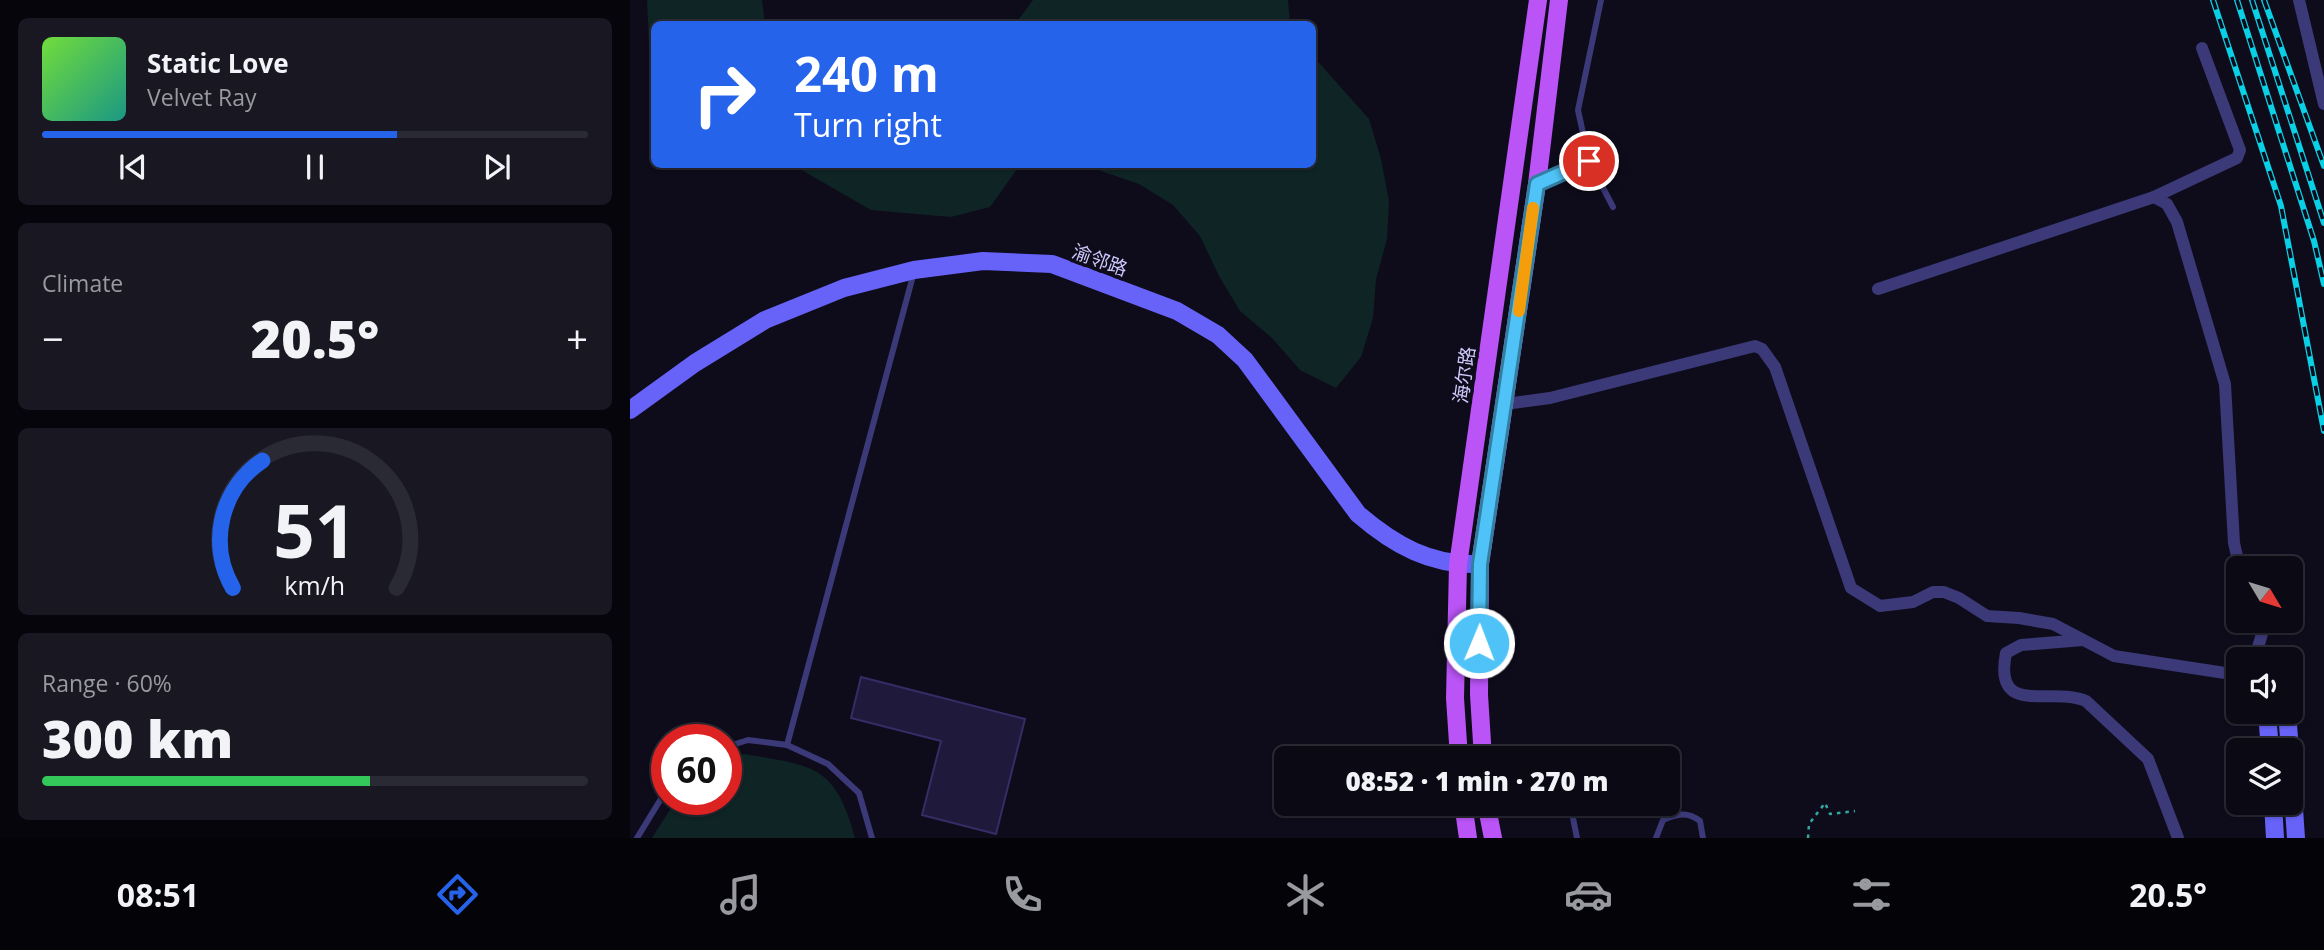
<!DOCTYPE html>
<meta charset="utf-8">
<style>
:root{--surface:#0a0914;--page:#181722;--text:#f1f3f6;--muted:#999aa0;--line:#2a2a34;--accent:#2563eb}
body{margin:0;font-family:"Open Sans","Noto Sans SC",sans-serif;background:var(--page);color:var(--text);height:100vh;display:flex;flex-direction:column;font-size:26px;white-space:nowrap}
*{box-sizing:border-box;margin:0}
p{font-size:23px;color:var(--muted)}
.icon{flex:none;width:38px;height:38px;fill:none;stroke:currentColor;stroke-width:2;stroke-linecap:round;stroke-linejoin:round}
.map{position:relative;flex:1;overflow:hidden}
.panel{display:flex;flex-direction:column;gap:18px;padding:18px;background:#06050b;width:630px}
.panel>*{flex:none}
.hud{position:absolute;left:21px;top:21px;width:665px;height:147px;border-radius:10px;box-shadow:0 2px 5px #0004,0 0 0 2px var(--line);background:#2563eb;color:#fff;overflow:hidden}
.needle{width:46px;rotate:128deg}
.buttons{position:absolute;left:1596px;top:556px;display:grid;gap:14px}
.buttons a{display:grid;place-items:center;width:77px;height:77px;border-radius:10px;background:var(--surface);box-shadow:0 2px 5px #0004,0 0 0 2px var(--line);font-size:35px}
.speed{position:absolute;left:21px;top:724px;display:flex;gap:14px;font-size:35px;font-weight:700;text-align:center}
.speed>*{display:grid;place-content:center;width:91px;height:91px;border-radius:50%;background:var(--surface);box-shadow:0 2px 5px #0004,0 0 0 2px var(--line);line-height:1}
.speed .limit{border:10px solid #d22;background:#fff;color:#111}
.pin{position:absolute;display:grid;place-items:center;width:60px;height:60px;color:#fff;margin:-30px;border:4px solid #fff;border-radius:50%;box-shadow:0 2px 7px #0007}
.me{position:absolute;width:77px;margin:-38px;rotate:1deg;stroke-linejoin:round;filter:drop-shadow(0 0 5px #0008)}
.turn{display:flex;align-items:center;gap:24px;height:147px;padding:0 28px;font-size:32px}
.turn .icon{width:91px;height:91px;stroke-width:2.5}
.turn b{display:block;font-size:49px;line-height:60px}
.big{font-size:52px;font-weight:800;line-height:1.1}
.panel .tile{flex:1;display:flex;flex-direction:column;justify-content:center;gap:10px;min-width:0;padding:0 24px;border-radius:10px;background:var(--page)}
.panel .dial{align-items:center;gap:0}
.dial svg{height:182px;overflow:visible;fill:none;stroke:var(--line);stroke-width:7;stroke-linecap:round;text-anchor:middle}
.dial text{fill:var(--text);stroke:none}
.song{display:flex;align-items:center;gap:21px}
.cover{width:84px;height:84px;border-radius:10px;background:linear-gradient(135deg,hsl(100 70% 55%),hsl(170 70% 35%))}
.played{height:7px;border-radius:4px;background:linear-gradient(90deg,var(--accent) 65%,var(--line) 65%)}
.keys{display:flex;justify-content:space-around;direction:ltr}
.heat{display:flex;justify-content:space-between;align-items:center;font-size:38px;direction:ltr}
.charge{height:10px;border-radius:5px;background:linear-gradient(90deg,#34c759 60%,var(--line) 0)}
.trip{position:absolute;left:644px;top:746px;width:406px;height:70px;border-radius:10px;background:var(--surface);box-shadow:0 2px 5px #0004,0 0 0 2px var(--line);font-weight:800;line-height:70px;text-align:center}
.tab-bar{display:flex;height:112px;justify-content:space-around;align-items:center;background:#040408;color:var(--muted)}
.tab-bar .icon{width:49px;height:49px}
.tab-bar .current{color:var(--accent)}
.tab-bar b{font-size:32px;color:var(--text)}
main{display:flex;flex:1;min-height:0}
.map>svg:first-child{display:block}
</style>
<main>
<section class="panel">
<div class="tile">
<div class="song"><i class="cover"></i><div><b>Static Love</b><p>Velvet Ray</p></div></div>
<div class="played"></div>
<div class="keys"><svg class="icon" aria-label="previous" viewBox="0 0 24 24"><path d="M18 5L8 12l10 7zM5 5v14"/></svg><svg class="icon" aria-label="pause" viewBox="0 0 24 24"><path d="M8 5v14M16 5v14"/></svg><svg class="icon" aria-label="next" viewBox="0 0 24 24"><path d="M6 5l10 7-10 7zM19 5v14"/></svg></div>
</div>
<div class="tile"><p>Climate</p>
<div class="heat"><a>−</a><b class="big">20.5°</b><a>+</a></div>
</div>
<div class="tile dial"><svg viewBox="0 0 100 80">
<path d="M14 69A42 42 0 1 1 86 69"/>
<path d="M14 69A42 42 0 0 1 27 13" stroke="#2563eb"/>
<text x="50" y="56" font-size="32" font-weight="700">51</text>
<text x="50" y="72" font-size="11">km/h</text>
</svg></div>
<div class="tile"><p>Range · 60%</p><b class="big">300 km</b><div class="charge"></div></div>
</section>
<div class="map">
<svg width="1694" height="838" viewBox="0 0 1694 838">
<rect width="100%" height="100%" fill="#0e0c1b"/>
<g fill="#0f2424">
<path d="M17 0H132L135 24H24V55L19 44Z"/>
<path d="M403 0H658L660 24H385Z"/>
<path d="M683 56 739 119 751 159 759 201 757 239 746 279 743 318 731 357 706 388 670 370 642 338 610 311 589 276 570 236 543 205 509 184 471 171 463 165 682 164Z"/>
<path d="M163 165H390L360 207 321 217 241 210Z"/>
<path d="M114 754C183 766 205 764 225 838H22L46 800H96V761Z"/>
</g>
<path fill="#1f193b" stroke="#372c66" stroke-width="2" d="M231 677 395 719 366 834 292 815 311 741 221 718Z"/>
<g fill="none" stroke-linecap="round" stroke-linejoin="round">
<path stroke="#32a7a0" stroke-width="2.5" stroke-dasharray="3.5 5" stroke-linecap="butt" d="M1178 838 1179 824 1195 803 1200 814 1225 811"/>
<g stroke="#3b3978" stroke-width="6">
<path d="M971 0 948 110 959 161 983 207"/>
<path d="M909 184 959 161"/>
<path d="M157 745 284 272"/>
<path d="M96 747 118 740 157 745 198 764 229 793 242 838"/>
<path d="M945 758 948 753"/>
<path d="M940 803 947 838"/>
<path d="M7 838 37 789"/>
<path d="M1026 838 1033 820C1047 814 1057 811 1070 821L1073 838"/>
</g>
<g stroke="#3b3978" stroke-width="12">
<path d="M1669 0 1694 104"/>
<path d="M1524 197 1537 204 1547 222 1595 384 1604 543 1610 569"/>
<path d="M1248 289 1524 197 1607 158 1610 150 1572 48"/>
<path d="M875 404 920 398 1125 346 1132 349 1145 367 1221 588 1250 606 1283 602 1303 592H1314L1329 598 1357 616 1389 618 1423 624 1484 656 1608 675"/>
<path d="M1453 640 1391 645 1376 653C1363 718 1421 686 1456 701L1518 759 1548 838"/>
<path d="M1624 660 1636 621"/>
</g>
<g stroke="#6763f8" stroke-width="18">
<path d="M0 410 65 363 135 320 214 288 284 270 353 261 422 264 547 311 588 335 615 360 728 514C764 545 801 566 850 564"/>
<path d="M1637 712 1640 751"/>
<path d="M1657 712 1660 751"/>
<path d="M1661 765 1666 838"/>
<path d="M1643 803 1645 838"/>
</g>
<g stroke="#ba54f7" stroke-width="18">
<path d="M829 758 825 698 828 565 908 0"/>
<path d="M853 758 849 695 850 564 907 184 929 0"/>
<path d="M833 803 838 838"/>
<path d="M856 803 863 838"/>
</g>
<g stroke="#0ad0e6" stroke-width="6">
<g id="rail">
<path d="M1583 0 1651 206 1694 431"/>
<path d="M1607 0 1684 241 1694 284"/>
<path d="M1622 0 1694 223"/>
<path d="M1634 0 1694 166"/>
</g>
</g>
<use href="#rail" stroke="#0e0c1b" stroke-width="3.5" stroke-dasharray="10" stroke-linecap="butt"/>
</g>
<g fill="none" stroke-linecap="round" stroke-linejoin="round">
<g stroke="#337fa1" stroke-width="18">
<path id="route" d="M849 643 850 564 907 184 959 161"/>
</g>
<use href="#route" stroke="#4fc3f7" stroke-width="12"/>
<path stroke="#f59e0b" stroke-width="12" d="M889 311 903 208"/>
</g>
<g text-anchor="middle" stroke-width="7" stroke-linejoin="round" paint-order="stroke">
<g font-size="19" fill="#cec8fc" stroke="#0e0c1b">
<text transform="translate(470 260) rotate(20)" y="7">渝邻路</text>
<text transform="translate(834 375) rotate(-82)" y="7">海尔路</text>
</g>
</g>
</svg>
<div class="buttons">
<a><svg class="needle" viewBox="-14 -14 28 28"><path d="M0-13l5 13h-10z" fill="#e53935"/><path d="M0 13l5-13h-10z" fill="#999aa0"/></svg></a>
<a><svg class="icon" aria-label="sound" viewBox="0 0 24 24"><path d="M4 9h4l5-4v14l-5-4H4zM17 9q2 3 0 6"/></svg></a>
<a><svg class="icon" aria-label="layers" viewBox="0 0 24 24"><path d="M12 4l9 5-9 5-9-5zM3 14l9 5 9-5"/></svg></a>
</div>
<div class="speed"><div class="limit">60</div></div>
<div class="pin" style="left:959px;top:161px;background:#d93025"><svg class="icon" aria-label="arrive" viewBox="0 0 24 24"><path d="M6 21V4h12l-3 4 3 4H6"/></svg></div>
<svg class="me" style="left:849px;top:643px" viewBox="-20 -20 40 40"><circle r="17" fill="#4fc3f7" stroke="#fff" stroke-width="3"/><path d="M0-11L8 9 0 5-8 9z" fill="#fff"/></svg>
<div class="trip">08:52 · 1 min · 270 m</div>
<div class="hud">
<div class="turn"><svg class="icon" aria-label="right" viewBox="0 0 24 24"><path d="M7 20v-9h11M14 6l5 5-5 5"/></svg><div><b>240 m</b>Turn right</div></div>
</div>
</div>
</main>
<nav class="tab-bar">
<b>08:51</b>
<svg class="icon current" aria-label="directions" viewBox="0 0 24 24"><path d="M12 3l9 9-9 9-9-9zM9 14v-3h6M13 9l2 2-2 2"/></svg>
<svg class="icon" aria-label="music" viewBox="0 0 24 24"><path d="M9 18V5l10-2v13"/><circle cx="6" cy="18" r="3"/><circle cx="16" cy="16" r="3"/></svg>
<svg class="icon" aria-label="phone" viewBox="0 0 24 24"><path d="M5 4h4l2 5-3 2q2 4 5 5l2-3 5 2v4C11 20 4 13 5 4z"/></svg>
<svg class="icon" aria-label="climate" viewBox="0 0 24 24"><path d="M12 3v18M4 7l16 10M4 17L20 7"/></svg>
<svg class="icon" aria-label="car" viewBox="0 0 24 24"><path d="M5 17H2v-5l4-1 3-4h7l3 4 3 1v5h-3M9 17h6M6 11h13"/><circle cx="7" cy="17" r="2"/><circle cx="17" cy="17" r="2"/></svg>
<svg class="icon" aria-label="filters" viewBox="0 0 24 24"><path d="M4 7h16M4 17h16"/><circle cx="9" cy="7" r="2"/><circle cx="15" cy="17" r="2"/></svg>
<b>20.5°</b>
</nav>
